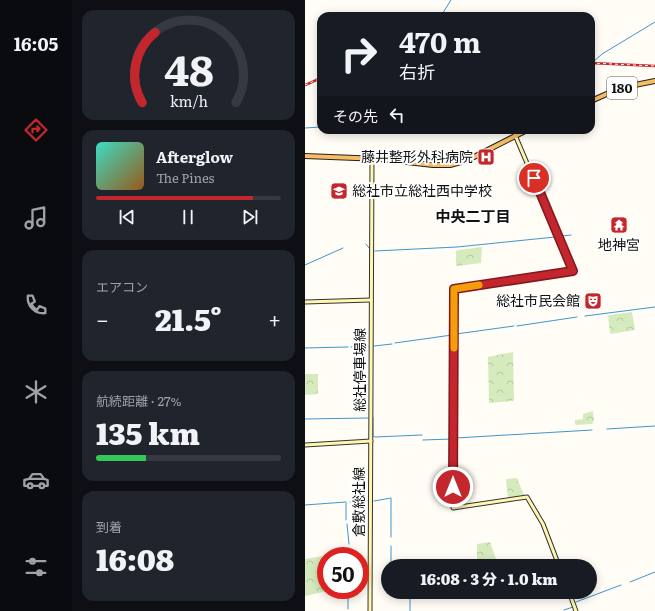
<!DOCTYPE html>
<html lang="ja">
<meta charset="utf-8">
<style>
:root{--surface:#171b24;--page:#20242c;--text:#f1f3f6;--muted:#9ea1a6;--line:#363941;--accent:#c4262e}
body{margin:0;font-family:Literata,"Noto Sans JP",serif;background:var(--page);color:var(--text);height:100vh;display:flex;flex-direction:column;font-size:15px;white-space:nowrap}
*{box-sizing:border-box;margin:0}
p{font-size:13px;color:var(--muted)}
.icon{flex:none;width:22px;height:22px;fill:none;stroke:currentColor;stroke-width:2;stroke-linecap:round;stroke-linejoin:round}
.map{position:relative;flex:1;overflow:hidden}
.details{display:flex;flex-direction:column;gap:10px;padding:10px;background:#0d0f14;width:233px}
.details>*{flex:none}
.banner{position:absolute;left:12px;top:12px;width:278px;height:122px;border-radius:12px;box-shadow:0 2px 10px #0003;background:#171b24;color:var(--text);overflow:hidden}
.speed{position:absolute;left:12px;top:547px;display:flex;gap:8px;font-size:20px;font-weight:700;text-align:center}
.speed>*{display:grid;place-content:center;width:52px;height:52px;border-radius:50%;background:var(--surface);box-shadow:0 2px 10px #0003;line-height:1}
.speed .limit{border:6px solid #d22;background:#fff;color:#111}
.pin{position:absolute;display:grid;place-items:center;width:34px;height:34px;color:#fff;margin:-17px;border:2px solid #fff;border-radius:50%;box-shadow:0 1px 4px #0007}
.me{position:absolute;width:44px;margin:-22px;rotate:0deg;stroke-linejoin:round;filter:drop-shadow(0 0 3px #0008)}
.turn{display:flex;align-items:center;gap:14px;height:84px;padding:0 16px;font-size:18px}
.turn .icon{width:52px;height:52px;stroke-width:2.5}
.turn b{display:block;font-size:28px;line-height:34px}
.then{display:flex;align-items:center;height:38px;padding:0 16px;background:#0003;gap:8px;font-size:15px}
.big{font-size:30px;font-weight:800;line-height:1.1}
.details .card{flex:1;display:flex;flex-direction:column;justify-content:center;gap:6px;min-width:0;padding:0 14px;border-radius:12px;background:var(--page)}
.details .dial{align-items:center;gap:0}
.dial svg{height:104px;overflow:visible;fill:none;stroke:var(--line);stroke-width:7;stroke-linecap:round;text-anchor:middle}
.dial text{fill:var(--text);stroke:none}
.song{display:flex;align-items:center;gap:12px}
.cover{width:48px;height:48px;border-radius:6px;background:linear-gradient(135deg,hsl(170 70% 55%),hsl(30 70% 35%))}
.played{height:4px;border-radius:2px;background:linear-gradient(90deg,var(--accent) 85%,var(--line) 85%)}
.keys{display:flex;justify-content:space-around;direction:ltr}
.heat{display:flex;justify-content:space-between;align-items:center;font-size:22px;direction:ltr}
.charge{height:6px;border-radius:3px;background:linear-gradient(90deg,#34c759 27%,var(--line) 0)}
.trip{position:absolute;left:76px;top:559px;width:216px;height:40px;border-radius:20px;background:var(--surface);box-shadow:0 2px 10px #0003;font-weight:800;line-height:40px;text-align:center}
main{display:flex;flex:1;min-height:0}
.tab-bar{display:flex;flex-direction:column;width:72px;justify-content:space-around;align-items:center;background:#090b0e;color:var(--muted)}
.tab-bar .icon{width:28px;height:28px}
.tab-bar .on{color:var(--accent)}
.tab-bar b{font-size:18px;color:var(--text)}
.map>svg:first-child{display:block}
</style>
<main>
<nav class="tab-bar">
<b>16:05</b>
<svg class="icon on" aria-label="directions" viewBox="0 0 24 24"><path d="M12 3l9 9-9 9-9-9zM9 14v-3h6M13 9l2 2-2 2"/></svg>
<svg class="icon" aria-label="music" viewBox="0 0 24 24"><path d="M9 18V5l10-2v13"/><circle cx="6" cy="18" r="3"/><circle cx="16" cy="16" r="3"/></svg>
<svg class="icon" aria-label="phone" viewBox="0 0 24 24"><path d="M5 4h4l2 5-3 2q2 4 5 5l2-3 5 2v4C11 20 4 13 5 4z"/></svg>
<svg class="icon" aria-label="climate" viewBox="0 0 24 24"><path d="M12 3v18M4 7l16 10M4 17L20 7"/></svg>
<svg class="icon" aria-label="car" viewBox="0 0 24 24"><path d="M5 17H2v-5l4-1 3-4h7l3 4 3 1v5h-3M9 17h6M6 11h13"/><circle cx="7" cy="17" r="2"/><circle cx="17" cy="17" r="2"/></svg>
<svg class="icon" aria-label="filters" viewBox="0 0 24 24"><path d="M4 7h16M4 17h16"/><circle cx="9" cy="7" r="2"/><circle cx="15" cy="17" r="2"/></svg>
</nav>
<section class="details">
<div class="card dial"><svg viewBox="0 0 100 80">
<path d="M14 69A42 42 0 1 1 86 69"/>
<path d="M14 69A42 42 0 0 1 24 15" stroke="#c4262e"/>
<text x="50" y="56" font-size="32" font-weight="700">48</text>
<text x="50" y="72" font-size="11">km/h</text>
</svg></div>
<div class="card">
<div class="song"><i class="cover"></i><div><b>Afterglow</b><p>The Pines</p></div></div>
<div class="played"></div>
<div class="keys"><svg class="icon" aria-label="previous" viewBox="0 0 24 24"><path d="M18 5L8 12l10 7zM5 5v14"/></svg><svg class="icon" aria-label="pause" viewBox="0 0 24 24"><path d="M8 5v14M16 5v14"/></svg><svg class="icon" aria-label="next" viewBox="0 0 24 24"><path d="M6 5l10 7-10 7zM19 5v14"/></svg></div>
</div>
<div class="card"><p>エアコン</p>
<div class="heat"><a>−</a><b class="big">21.5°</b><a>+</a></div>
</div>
<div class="card"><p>航続距離 · 27%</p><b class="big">135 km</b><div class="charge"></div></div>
<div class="card"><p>到着</p><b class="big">16:08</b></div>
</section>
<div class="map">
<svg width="350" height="611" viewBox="0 0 350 611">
<defs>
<pattern id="park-crowns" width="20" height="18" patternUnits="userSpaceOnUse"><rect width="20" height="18" fill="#d5ebbd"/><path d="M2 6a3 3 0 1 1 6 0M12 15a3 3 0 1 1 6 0" fill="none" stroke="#b6c8a1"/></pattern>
</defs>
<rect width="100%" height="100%" fill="#fffdf5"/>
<g fill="url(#park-crowns)">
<path d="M177 247 176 263 152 266 151 265V251L153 250Z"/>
<path d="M327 312 330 330 306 334 305 333 303 316 304 315Z"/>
<path d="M208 352 209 400 207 401 184 403 183 357Z"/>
<path d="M0 374H13V394L0 395Z"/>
<path d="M288 411 289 421 287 424 271 425 270 424V420L278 419V414Z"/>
<path d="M212 478 219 495 203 498 201 479Z"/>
<path d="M185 542 192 562 184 566H172V544Z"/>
<path d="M30 554V556H21V590H26L0 596V559Z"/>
</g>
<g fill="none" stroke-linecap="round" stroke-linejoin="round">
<g stroke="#3f96cf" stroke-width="1">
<path d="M136 16 146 0"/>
<path d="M286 64 297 54 350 22"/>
<path d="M0 128 16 127"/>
<path d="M257 236 266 235"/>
<path d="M61 244 64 248"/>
<path d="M70 251 152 247 250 237"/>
<path d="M0 265 38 248"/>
<path d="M280 316 350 307"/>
<path d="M212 326 272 317"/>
<path d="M151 334 209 326"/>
<path d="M90 343 147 335"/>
<path d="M69 346 87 344"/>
<path d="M46 347H63"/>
<path d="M0 348 43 347"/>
<path d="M68 418V436L70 437 117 435"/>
<path d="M0 419 63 418"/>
<path d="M302 429 350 426"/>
<path d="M151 438 287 430"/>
<path d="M118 440 147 439"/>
<path d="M69 501 86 498V537"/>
<path d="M45 502 62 501"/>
<path d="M0 505 41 502"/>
<path d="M41 520V503"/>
<path d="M42 524 44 544"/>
<path d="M43 556V553"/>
<path d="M86 566V546"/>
<path d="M325 582 350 572"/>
<path d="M43 590V609"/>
<path d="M105 592V611"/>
<path d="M271 602 316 585"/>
<path d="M259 610 268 607"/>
</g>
<g stroke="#333" stroke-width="5">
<g id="secondary">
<path d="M210 135 268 271 149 289 148 508 222 497 238 524 254 566"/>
<path d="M0 302 66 300"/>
<path d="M0 445 66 441"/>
<path d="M264 592 271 611"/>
<path d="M65 611 67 158"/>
</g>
</g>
<g stroke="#222" stroke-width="6">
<g id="trunk">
<path d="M286 101 315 88 350 81"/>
<path d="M0 156 76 159 128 165H145L163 160 222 130"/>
</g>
</g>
<use href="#secondary" stroke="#fff6b0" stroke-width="3"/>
<use href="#trunk" stroke="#f7bc64" stroke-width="4"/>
<g stroke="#c4262e" stroke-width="2.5">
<g id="rail">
<path d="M286 63 350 66"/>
<path d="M0 85 16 78"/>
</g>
</g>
<use href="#rail" stroke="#fff" stroke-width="1" stroke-dasharray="3" stroke-linecap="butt"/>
</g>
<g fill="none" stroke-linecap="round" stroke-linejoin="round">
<g stroke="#7f191e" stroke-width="10">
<path id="route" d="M148 487 149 289 268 271 229 178"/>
</g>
<use href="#route" stroke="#c4262e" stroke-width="7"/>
<path stroke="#f59e0b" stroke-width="7" d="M149 348V289L174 285"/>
</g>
<defs>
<g id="hospital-square" transform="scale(0.9)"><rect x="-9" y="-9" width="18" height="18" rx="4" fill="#c4262e" stroke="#fff"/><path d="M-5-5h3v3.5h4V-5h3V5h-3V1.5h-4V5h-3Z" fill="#fff"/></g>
<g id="school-square" transform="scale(0.9)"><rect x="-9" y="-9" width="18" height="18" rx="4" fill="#c4262e" stroke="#fff"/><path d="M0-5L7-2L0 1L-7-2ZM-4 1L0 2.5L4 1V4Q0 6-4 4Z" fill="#fff"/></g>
<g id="temple-square" transform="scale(0.9)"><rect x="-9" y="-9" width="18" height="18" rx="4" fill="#c4262e" stroke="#fff"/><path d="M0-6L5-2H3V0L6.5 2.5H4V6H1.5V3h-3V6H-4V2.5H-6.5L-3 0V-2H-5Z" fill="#fff"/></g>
<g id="theatre-square" transform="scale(0.9)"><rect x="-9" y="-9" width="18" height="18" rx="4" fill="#c4262e" stroke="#fff"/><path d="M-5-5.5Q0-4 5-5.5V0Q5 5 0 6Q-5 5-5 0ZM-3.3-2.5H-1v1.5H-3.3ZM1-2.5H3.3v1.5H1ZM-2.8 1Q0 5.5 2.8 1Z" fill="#fff"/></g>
</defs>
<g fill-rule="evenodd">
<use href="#hospital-square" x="181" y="157"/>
<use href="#school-square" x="34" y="191"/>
<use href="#temple-square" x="314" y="225"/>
<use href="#theatre-square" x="288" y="301"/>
</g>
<g text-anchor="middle" stroke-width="4" stroke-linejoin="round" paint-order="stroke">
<rect fill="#fff" stroke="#585858" stroke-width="1" x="302" y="77" width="30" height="22" rx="3"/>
<g font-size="13" font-weight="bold" fill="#111">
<text x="317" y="93">180</text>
</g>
<g font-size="14" fill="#111" stroke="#fff" text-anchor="end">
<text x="168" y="162">藤井整形外科病院</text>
<text x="47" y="196" text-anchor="start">総社市立総社西中学校</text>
<text x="314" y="250" text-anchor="middle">地神宮</text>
<text x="275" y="306">総社市民会館</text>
</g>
<g font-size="14" fill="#111" stroke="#fff">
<text transform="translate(55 370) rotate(-90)" y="5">総社停車場線</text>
<text transform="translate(54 502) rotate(-90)" y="5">倉敷総社線</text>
</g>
<g font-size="15" font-weight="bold" fill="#111" stroke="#fff">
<text x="168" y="222">中央二丁目</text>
</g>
</g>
</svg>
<div class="speed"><div class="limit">50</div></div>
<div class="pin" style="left:229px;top:178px;background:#d93025"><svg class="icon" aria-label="arrive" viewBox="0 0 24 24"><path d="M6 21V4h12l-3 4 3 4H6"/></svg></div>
<svg class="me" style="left:148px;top:487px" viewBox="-20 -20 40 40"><circle r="17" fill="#c4262e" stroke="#fff" stroke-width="3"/><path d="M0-11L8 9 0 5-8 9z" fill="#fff"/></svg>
<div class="trip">16:08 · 3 分 · 1.0 km</div>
<div class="banner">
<div class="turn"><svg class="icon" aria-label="right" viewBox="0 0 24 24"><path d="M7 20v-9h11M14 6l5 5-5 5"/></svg><div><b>470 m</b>右折</div></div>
<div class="then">その先<svg class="icon" aria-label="left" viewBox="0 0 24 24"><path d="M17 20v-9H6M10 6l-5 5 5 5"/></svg></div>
</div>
</div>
</main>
